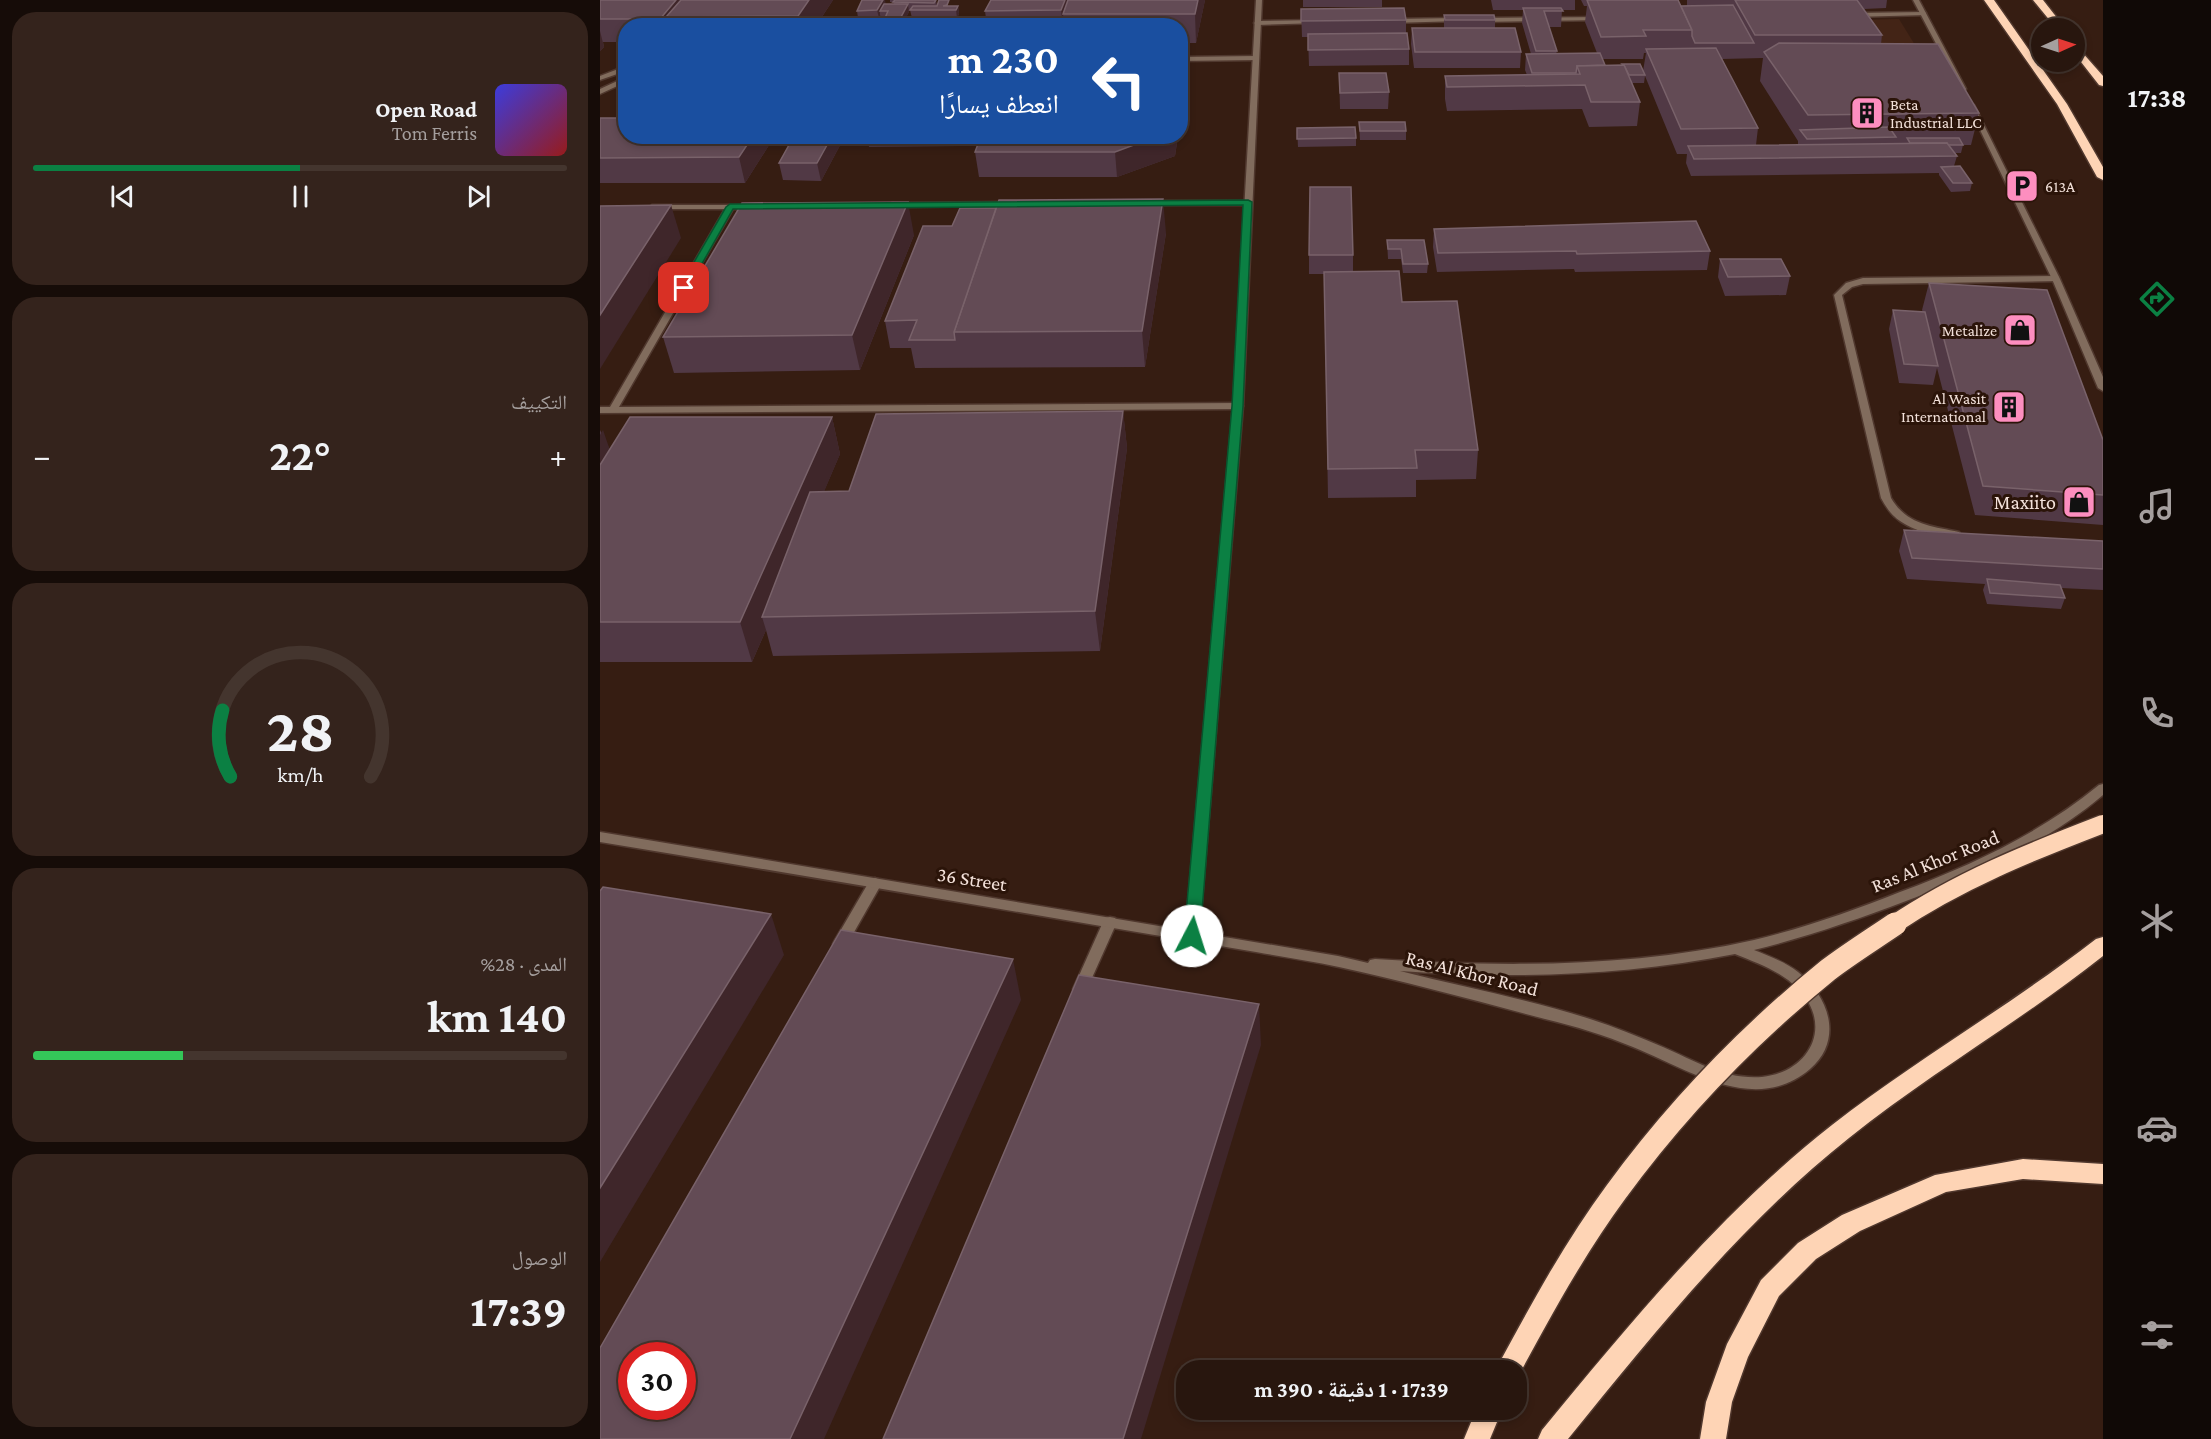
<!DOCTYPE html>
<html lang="ar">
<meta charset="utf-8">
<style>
:root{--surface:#28160e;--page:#34231c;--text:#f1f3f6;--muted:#a59f9e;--line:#44352e;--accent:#0b8043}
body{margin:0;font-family:"Crimson Pro","Noto Naskh Arabic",serif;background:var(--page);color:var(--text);direction:rtl;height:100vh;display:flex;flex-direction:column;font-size:22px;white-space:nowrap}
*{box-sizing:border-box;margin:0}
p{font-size:20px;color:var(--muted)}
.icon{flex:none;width:33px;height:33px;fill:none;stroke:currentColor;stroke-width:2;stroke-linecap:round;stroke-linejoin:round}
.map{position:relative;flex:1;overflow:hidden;direction:ltr}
.sheet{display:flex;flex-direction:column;gap:12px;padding:12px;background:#160c08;width:600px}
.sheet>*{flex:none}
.banner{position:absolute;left:18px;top:18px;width:570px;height:126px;border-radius:24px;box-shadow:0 3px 9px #0003,0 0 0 2px var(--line);direction:rtl;background:#1a4fa0;color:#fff;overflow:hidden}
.needle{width:39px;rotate:87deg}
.tools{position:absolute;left:1431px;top:18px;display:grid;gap:12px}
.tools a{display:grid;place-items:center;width:54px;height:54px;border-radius:50%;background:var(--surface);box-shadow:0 3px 9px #0003,0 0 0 2px var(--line);font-size:30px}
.speed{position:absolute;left:18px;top:1342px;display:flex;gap:12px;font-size:30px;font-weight:700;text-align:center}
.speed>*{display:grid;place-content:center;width:78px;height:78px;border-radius:50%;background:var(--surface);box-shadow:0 3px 9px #0003,0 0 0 2px var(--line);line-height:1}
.speed .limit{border:9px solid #d22;background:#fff;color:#111}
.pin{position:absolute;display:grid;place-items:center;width:51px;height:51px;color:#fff;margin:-26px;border-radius:12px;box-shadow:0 3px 9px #0006}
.me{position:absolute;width:66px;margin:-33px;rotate:5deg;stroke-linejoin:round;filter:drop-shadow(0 0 4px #0008)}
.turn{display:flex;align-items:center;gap:21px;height:126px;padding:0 30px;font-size:27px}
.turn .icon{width:78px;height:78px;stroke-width:2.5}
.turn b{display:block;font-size:42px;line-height:51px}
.big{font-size:45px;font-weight:700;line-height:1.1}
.sheet .tile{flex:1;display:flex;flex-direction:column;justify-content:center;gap:9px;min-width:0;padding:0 21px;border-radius:24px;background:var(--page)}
.sheet .dial{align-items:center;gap:0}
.dial svg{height:156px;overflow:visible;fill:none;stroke:var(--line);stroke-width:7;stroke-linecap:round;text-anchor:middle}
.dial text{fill:var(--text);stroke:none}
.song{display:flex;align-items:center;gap:18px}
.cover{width:72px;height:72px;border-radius:9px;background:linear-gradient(135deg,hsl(240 70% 55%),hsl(0 70% 35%))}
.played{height:6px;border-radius:3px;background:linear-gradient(90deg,var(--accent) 50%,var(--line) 50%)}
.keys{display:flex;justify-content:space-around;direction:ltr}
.heat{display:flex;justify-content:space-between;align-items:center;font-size:33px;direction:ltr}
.charge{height:9px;border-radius:4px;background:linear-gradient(90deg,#34c759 28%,var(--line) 0)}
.trip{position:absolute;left:576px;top:1360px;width:351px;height:60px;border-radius:24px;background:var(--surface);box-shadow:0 3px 9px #0003,0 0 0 2px var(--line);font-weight:700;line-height:60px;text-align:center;direction:rtl}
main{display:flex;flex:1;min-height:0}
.tabs{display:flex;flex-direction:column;width:108px;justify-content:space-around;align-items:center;background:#100906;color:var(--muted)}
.tabs .icon{width:42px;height:42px}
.tabs .current{color:var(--accent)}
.tabs b{font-size:27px;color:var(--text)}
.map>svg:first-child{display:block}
</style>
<main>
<nav class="tabs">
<b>17:38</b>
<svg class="icon current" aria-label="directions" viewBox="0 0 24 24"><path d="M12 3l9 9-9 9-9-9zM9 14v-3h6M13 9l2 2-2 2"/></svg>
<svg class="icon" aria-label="music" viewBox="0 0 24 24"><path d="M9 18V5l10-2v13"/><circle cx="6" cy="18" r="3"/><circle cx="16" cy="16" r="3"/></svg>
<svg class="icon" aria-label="phone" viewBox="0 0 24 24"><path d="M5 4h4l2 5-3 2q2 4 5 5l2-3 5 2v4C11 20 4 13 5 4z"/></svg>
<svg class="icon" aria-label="climate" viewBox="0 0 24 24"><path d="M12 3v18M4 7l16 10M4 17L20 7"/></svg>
<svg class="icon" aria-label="car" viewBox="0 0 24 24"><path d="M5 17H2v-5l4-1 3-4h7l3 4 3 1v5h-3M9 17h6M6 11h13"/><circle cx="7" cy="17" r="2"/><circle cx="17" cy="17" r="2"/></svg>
<svg class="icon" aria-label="filters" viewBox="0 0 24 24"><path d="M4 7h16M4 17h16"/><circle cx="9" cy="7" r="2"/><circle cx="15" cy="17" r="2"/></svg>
</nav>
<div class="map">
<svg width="1503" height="1439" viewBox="0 0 1503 1439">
<rect width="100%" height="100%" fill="#361d12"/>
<path fill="#432416" d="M1299 19 1323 58 1285 59 1256 20Z"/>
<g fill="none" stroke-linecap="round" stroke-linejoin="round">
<g stroke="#50382e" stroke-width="3">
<g id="service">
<path d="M1324 12 1326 13V15L1254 17 1251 15 1254 13Z"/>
<path d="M1002 17 1004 18V20L879 22 876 20 879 18Z"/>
<path d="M858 18 860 19V21L792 23 789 21 792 19Z"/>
<path d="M717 20 720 22 719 23 657 25 654 23 657 21Z"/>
<path d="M580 57 656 56 659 58 656 60 580 61Z"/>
<path d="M26 66V71L0 80V76Z"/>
<path d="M26 77V82L0 94V89Z"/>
<path d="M544 201H648L652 203 648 205H544Z"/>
<path d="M413 202H416V206L292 207 288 205 292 203Z"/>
<path d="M52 205H155L159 207 155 209H133L19 407 638 403 643 406 638 409 0 413V407H10L125 209H55L51 207Z"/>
<path d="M1456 276 1459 277V281L1263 284 1252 287 1242 295 1291 498C1307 525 1331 526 1359 532L1360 534C1348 544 1306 528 1295 517 1289 512 1285 505 1281 498L1234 295 1246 283 1263 278Z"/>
<path d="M275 878 280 880 282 883 245 948 240 949 235 948 233 944 235 940 270 880Z"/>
<path d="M510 917 515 918 517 922 487 989 485 993 480 995 475 993 473 989 503 922 505 918Z"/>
</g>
</g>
<g stroke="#50382e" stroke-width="3">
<path id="minor" d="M656 0H662L643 406 599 936 597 940 592 941 587 940 585 936 633 406Z"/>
</g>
<g stroke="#50382e" stroke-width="3">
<g id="tertiary">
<path d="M1313 0H1319L1366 89 1365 90 1360 89Z"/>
<path d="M1369 104 1374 105 1460 279 1503 377V391L1498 388 1452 279 1368 105Z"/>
<path d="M1503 784V795C1445 844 1377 874 1306 901 1256 920 1206 937 1154 950 1169 956 1185 962 1198 972 1229 996 1244 1040 1210 1069 1155 1116 1088 1069 1033 1047 1004 1035 975 1026 945 1019 877 1001 808 982 739 967 712 961 684 957 656 952 602 943 549 934 495 925 330 897 165 869 0 842V832L738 956 768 963 770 960 775 959C902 967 1030 968 1154 940 1204 928 1252 911 1300 892 1372 865 1439 834 1499 785ZM1135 954C1157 963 1181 971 1198 989 1234 1025 1210 1072 1162 1077 1126 1080 1095 1061 1063 1047 1039 1037 1015 1027 990 1019 928 999 863 987 800 971 912 979 1024 976 1135 954Z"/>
</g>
</g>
<g stroke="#50382e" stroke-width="3">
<g id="motorway">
<path d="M1384 0H1394L1467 104 1503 167V180L1497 177 1457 104Z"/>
<path d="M1433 0H1443L1465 28H1456Z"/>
<path d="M1474 43 1503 76V86L1499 85 1474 53Z"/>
<path d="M1503 937V956C1421 1021 1330 1073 1249 1138 1141 1224 1054 1333 968 1439H938L942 1430C1031 1322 1121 1212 1232 1125 1317 1059 1411 1005 1496 939Z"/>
<path d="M1423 1159 1503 1164V1184L1423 1179 1346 1192 1260 1231 1216 1259 1179 1296 1148 1357 1132 1402 1126 1439H1100L1106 1402 1127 1344 1161 1280 1198 1243 1242 1215 1335 1175Z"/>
<path d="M876 1410H902L890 1439H864Z"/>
</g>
</g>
<use href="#service" fill="#816c5d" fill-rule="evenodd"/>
<use href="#minor" fill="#816c5d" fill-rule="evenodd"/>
<use href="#tertiary" fill="#816c5d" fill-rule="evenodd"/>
<use href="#motorway" fill="#fed4b5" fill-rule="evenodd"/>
<g stroke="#50382e" stroke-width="21" stroke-linecap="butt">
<path id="motorway-bridge-far1" d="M1293 925C1358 881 1430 852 1503 824"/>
</g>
<g stroke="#50382e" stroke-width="26" stroke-linecap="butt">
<path id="motorway-bridge" d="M908 1371C941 1310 974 1249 1016 1192 1076 1110 1148 1035 1228 970 1249 954 1273 939 1295 924"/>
</g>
<use href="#motorway-bridge-far1" stroke="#fed4b5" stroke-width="18"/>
<use href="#motorway-bridge" stroke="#fed4b5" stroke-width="23"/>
</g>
<g fill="#513945" fill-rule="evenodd">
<path d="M0 0H233L216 26H26V42H3L4 47 0 51Z"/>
<path d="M262 0H285V4H294L293 2H290V0H336L337 6H358L359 14 357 18H312L310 10H309V12L302 25H286L285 19H281L280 15 278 18V26H258L257 23 259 18H258L257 11Z"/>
<path d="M605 0 596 43H580V26H464V22L463 26H387L385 11Z"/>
<rect x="703" y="0" width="79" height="7"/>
<path d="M891 0H975V10H962L961 27H949L957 51 956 54 997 53 985 22 987 6H984L981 0H1078L1081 6H1087V0H1287L1286 8 1264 9 1282 35 1281 44 1379 113 1371 145H1363L1361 153H1355L1357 156 1354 166 1372 183 1370 191 1351 192 1339 175V173L1091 176 1086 163 1087 154H1077L1045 76 1044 83H1032L1040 102 1037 126 989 127 982 109 847 111 845 99V76L927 75 925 70 926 54H931L922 23 923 10H893ZM1044 53H1046L1043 71 1005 65 1002 59H1043ZM1163 58 1160 81 1198 141V145H1156L1158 128 1122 59Z"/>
<path d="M701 9 806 20V33L809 49V65L709 66 708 37H702Z"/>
<path d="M844 15 895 20V28L921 52 920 68H814L811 44 812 28H844Z"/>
<path d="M739 73 789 92 788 109H740Z"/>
<path d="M0 118 26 136H170L171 142 145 183H0Z"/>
<path d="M759 122 806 131V140H760Z"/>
<path d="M697 128 756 138V146L698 147Z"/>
<path d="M245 136 221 181 183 180 179 163Z"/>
<path d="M267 136H366L362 146 269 147Z"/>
<path d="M381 136H578L575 156 517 177H379L375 152Z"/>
<path d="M834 229 1110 251 1107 270 975 272 974 269 837 272 833 247Z"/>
<path d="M566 233 545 367 315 368 311 348H290L285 321Z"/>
<path d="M314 235 260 370 74 373 63 337Z"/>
<path d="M787 240 828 264 827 273H803L801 259H788Z"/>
<path d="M709 255H753V272L802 302 878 450 876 479 816 480V497L728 498 724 274H709Z"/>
<path d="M1120 259 1190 276 1186 295 1125 296 1118 277Z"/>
<path d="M1329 283 1503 440V525L1375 515 1337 368 1333 385 1299 383 1289 329 1293 310 1323 312 1322 310Z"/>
<path d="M523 411 527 448 500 651 173 656 166 630 152 662H0V430L10 450 232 417 240 454 224 491H249Z"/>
<path d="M1304 530 1503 541V590L1461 588 1465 598 1461 609 1387 604 1383 590 1385 584 1307 579 1299 551Z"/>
</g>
<g fill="#3f262a">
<path d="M76 0H83L66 17 68 26H61L60 19Z"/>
<path d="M209 0H233L216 26H200L198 16Z"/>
<path d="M283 0H285L286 5 280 11V15L279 18 277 10Z"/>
<path d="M465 0H468L463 14 464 22 463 26 461 10Z"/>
<path d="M598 0H605L596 43 595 14Z"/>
<path d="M308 4 309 12 302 25 301 17Z"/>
<path d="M358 6 359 14 357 18 356 10Z"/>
<path d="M277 17 279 24 278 26H276L275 23Z"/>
<path d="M0 31 4 47 0 51Z"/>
<path d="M583 76 585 100 580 113V84Z"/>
<path d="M153 136H170L171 142 145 183 139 157Z"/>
<path d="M232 136H245L221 181 217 163Z"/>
<path d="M361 136H366L362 146Z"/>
<path d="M558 136H578L575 156 517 177 515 152Z"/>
<path d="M563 199 566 233 545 367 542 331Z"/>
<path d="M308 202 314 235 260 370 252 335Z"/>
<path d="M71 205 81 238 0 369V315Z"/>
<path d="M523 411 527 448 500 651 495 611Z"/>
<path d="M232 417 240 454 171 617H162L166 630 152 662 140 622Z"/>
<path d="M3 430 13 459 0 480V435Z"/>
<path d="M171 914 184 955 0 1262V1188Z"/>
<path d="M413 959 421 1000 224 1439H190Z"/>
<path d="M659 1004 661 1045 541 1439H523Z"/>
</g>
<g fill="#634b55" stroke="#79626a" stroke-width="1.5" fill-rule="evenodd">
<path d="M0 0H76L60 19H0Z"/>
<path d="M81 0H209L198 16 66 17Z"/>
<path d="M262 0H283L277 10 257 11Z"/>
<path d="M295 0H336L334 3 293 2Z"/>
<path d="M339 0H349L347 5 343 6H358L356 10H310L313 6H337Z"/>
<path d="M391 0H465L461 10 385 11Z"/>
<path d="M468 0H598L595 14H463Z"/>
<path d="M987 0H1078L1092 30H1043L1046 36 1001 37Z"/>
<path d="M1135 0H1257L1282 35H1155Z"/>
<path d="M284 4H308L301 17 285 18 288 11H280Z"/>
<path d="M1133 5 1154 43H1095L1092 36V30L1081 6Z"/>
<path d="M804 8 806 20 701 21V9Z"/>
<path d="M923 8H961L963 11H944L957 51H936Z"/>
<path d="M844 15H894L895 20H845Z"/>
<path d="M260 17H277L275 23H257Z"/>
<path d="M458 20 456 26H413L415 21Z"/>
<path d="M812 28H915L921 52H815Z"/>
<path d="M807 33 809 49 708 50V34Z"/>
<path d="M1179 43 1338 44 1379 113 1208 115 1164 52Z"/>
<path d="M1116 48 1158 128 1081 129 1046 49Z"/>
<path d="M1000 53 1005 65 977 66 976 73H932L926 54Z"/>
<path d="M1022 64H1040L1045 75H1029L1024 65H1023Z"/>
<path d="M1024 65 1040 102H991L985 85 847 87 845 76 980 74 977 66Z"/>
<path d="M739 73H786L789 92 740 93Z"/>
<path d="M580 75 583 76 580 84Z"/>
<path d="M0 118H26V136H153L139 157 0 158Z"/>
<path d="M759 122H805L806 131H760Z"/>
<path d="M755 127 756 138 697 139V128Z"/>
<path d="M1289 127 1296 137 1207 139 1200 130Z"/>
<path d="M194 136H232L217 163H179Z"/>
<path d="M381 136H558L515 152H375Z"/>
<path d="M1307 138H1359L1363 145H1348L1347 143H1310Z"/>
<path d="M1347 143 1357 156 1094 159 1088 146Z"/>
<path d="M1360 166 1372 183H1353L1341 167Z"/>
<path d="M710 187H751L753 255H709Z"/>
<path d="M563 199 542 331 354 332 399 200Z"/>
<path d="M308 202 252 335 63 337 142 203Z"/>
<path d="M71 205 0 315V206Z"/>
<path d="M360 208H396L354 332 355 340H309L317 320 285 321 323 226H352Z"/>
<path d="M1096 221 1110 251 977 254 976 251 838 253 834 229Z"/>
<path d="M787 240H824L828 264H803L801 249H788Z"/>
<path d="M1120 259H1181L1190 276 1128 277Z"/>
<path d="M799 271 802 302 857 301 878 450H815L817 468 728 469 724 272Z"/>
<path d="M1329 283 1447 290 1503 440V495L1383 486Z"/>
<path d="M1293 310 1325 312 1338 366 1304 364Z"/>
<path d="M523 411 495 611 162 617 210 492 249 491 276 414Z"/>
<path d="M30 417H232L140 622H0V465Z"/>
<path d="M1304 530 1503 541V569L1312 558Z"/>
<path d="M1387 579 1460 585 1465 598 1390 593Z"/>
<path d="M3 887 171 914 0 1188V891Z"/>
<path d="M241 930 413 959 190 1439H0V1348ZM32 1356H82V1407H32Z"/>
<path d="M479 975 659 1004 523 1439H283Z"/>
</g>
<path fill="#0b8043" stroke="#07532c" stroke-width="1.5" d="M648 200 652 202 643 406 600 936 592 941 584 936 632 406 643 205 133 209 87 290 79 288 126 207 130 204Z"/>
<defs>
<g id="building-square" transform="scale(1.725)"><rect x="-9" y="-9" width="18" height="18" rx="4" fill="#fd8ebf" stroke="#2b1409"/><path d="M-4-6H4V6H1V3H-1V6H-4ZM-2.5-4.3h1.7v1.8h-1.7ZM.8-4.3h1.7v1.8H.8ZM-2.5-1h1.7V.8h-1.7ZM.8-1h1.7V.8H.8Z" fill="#111"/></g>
<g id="parking-square" transform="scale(1.725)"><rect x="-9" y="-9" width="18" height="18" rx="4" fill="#fd8ebf" stroke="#2b1409"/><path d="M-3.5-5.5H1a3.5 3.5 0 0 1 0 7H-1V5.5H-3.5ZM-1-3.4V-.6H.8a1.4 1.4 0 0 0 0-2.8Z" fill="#111"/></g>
<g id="shop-square" transform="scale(1.725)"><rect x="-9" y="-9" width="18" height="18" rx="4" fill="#fd8ebf" stroke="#2b1409"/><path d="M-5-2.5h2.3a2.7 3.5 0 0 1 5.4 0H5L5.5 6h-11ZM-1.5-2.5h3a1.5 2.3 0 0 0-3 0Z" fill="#111"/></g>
</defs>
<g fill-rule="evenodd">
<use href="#building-square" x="1267" y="113"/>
<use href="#parking-square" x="1422" y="186"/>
<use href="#shop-square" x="1420" y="330"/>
<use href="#building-square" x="1409" y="407"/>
<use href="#shop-square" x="1479" y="502"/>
</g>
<g text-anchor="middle" stroke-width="6" stroke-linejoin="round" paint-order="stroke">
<g font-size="16" fill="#f3e1da" stroke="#2b1409" text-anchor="start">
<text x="1290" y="110">Beta<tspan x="1290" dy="18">Industrial LLC</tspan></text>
<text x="1445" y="192">613A</text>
<text x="1397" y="336" text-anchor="end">Metalize</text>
<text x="1386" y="404" text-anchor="end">Al Wasit<tspan x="1386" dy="18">International</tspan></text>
</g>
<g font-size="20" fill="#f3e1da" stroke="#2b1409" text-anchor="end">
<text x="1456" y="509">Maxiito</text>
</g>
<g font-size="20" fill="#f3e1da" stroke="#2b1409">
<text transform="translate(1335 861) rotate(-22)" y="7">Ras Al Khor Road</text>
<text transform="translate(372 879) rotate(9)" y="7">36 Street</text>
<text transform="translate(872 973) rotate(14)" y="7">Ras Al Khor Road</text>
</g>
</g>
</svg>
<div class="tools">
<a><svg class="needle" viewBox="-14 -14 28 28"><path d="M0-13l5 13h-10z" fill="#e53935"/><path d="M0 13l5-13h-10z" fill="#a59f9e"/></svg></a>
</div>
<div class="speed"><div class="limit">30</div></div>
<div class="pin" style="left:84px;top:288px;background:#d93025"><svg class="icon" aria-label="arrive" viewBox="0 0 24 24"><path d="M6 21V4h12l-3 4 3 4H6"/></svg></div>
<svg class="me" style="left:592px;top:936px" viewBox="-20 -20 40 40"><circle r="19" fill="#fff"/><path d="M0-13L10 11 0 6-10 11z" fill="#0b8043"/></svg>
<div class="trip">17:39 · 1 دقيقة · 390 m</div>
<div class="banner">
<div class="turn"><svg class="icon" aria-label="left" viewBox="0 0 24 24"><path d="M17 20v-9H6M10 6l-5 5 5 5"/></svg><div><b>230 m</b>انعطف يسارًا</div></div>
</div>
</div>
<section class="sheet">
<div class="tile">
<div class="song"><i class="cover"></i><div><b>Open Road</b><p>Tom Ferris</p></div></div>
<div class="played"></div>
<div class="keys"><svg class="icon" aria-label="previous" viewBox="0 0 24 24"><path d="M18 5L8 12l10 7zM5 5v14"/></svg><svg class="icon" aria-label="pause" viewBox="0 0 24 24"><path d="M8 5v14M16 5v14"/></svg><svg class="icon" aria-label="next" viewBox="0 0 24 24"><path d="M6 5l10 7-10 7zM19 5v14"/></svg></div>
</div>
<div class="tile"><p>التكييف</p>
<div class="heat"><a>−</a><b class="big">22°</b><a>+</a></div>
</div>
<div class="tile dial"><svg viewBox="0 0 100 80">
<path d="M14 69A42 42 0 1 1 86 69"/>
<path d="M14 69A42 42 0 0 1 10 35" stroke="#0b8043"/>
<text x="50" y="56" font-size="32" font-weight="700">28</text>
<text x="50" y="72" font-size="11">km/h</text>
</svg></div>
<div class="tile"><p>المدى · 28%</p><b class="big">140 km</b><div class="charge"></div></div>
<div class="tile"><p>الوصول</p><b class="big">17:39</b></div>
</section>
</main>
